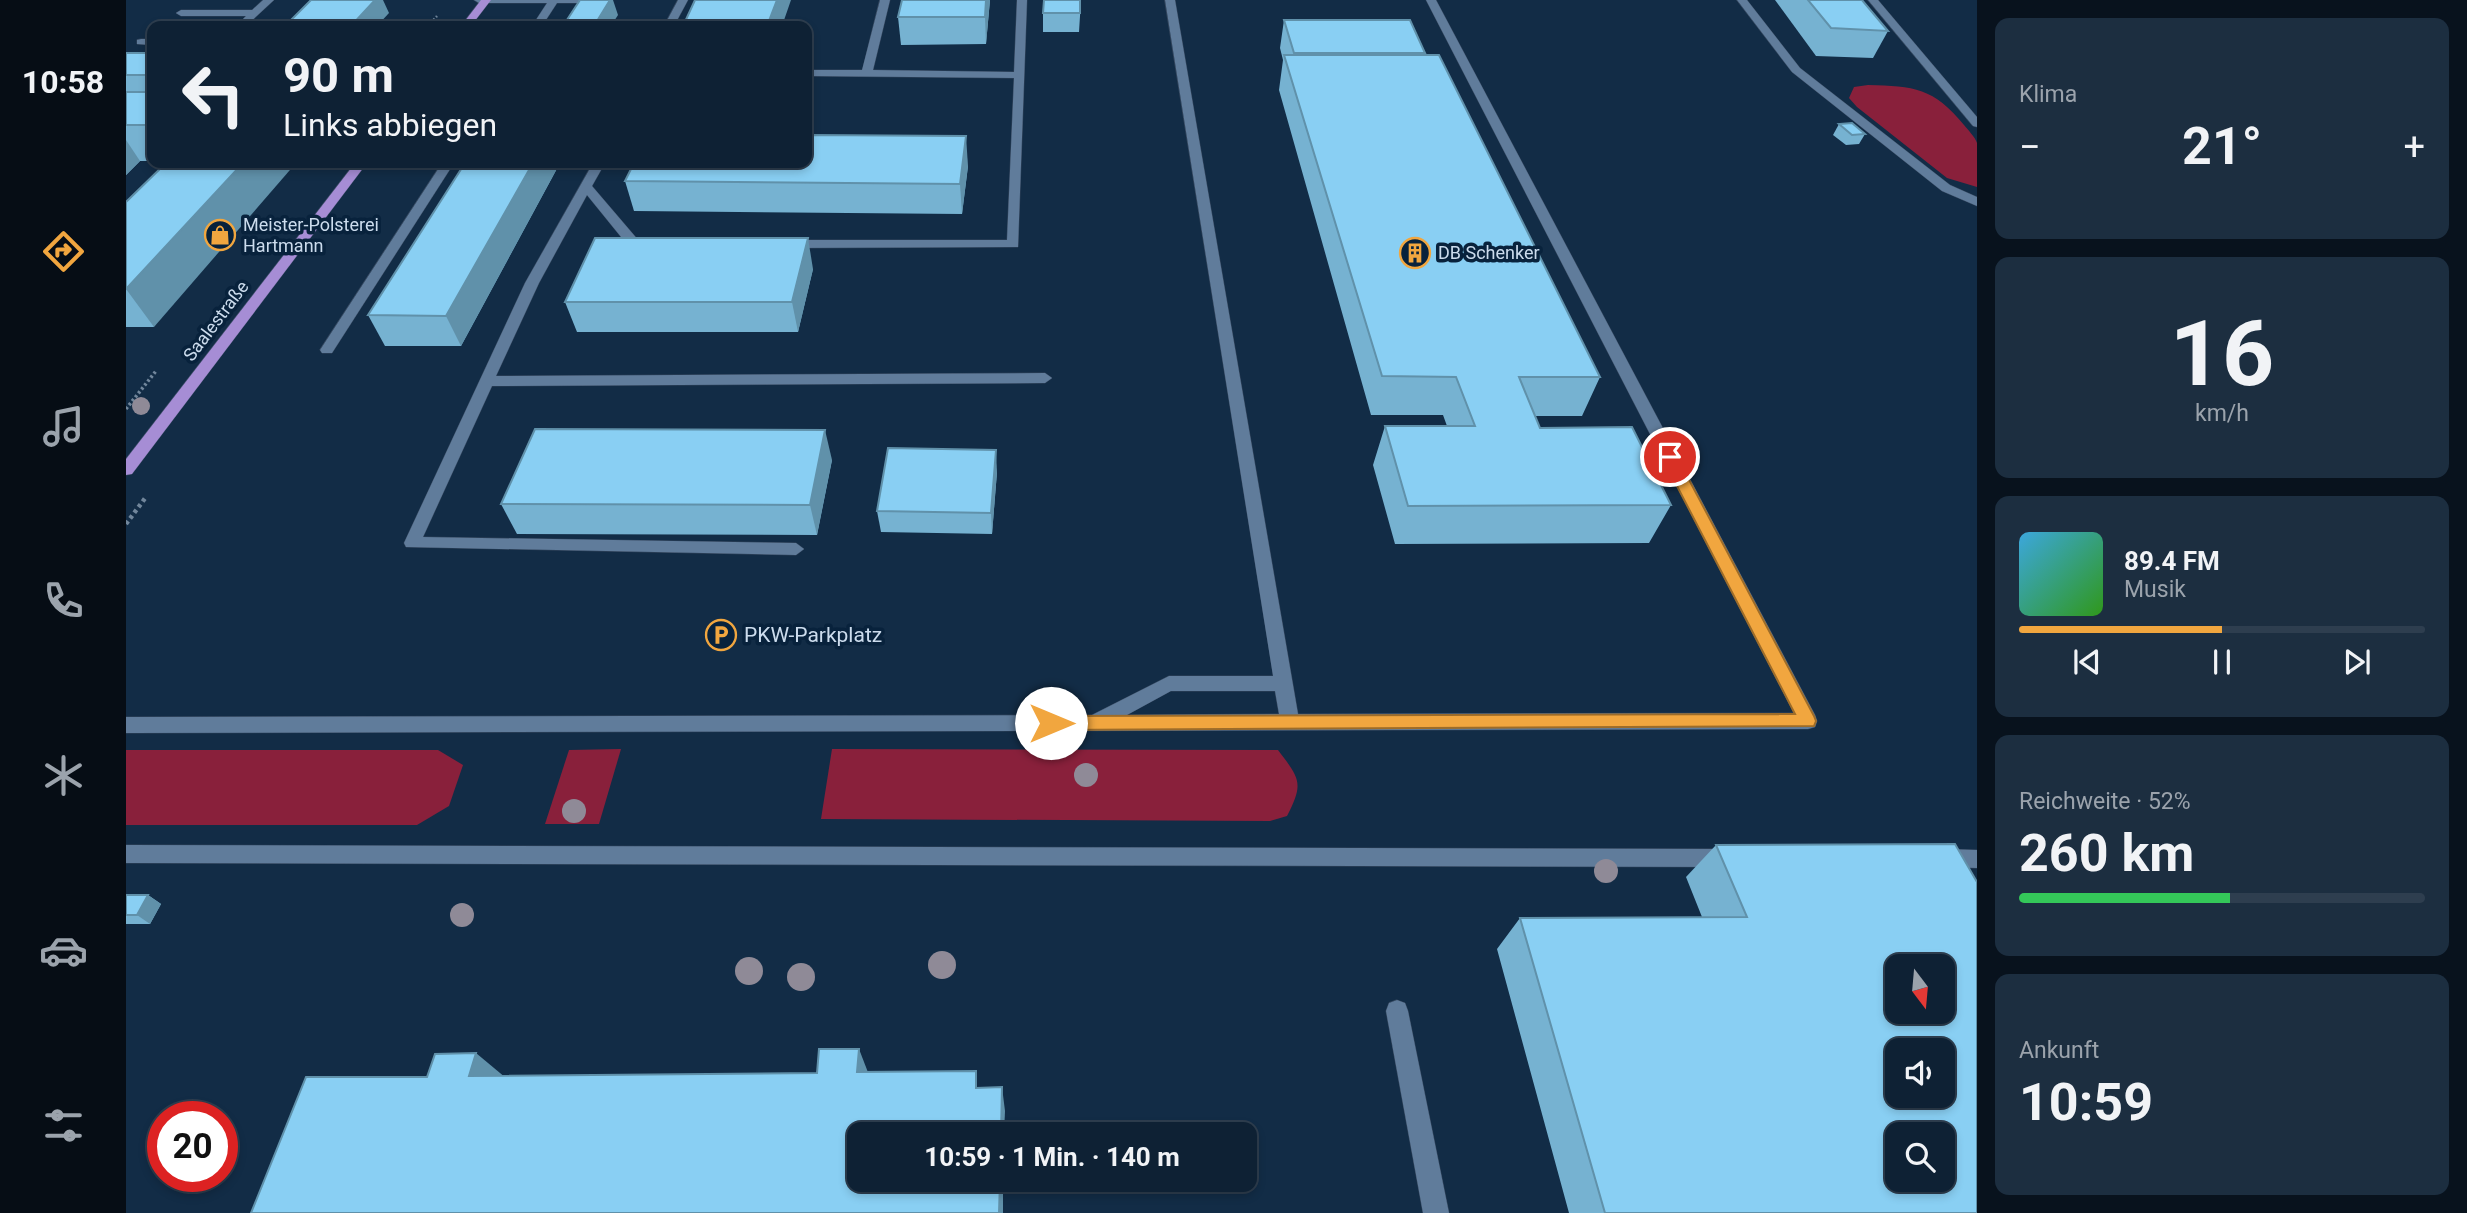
<!DOCTYPE html>
<html lang="de">
<meta charset="utf-8">
<style>
:root{--surface:#0e2134;--page:#1c2e40;--text:#f1f3f6;--muted:#9ba3ac;--line:#2e3e4f;--accent:#f1a63f}
body{margin:0;font-family:Roboto,sans-serif;background:var(--page);color:var(--text);height:100vh;display:flex;flex-direction:column;font-size:26px;white-space:nowrap}
*{box-sizing:border-box;margin:0}
p{font-size:23px;color:var(--muted)}
.icon{flex:none;width:38px;height:38px;fill:none;stroke:currentColor;stroke-width:2;stroke-linecap:round;stroke-linejoin:round}
.map{position:relative;flex:1;overflow:hidden}
.sheet{display:flex;flex-direction:column;gap:18px;padding:18px;background:#08121d;width:490px}
.sheet>*{flex:none}
.banner{position:absolute;left:21px;top:21px;width:665px;height:147px;border-radius:14px;box-shadow:0 4px 10px #0003,0 0 0 2px var(--line);background:#0e2134;color:var(--text);overflow:hidden}
.needle{width:46px;rotate:164deg}
.buttons{position:absolute;left:1759px;top:954px;display:grid;gap:14px}
.buttons a{display:grid;place-items:center;width:70px;height:70px;border-radius:14px;background:var(--surface);box-shadow:0 4px 10px #0003,0 0 0 2px var(--line);font-size:35px}
.speed{position:absolute;left:21px;top:1101px;display:flex;gap:14px;font-size:35px;font-weight:700;text-align:center}
.speed>*{display:grid;place-content:center;width:91px;height:91px;border-radius:50%;background:var(--surface);box-shadow:0 4px 10px #0003,0 0 0 2px var(--line);line-height:1}
.speed .limit{border:10px solid #d22;background:#fff;color:#111}
.pin{position:absolute;display:grid;place-items:center;width:60px;height:60px;color:#fff;margin:-30px;border:4px solid #fff;border-radius:50%;box-shadow:0 2px 7px #0007}
.me{position:absolute;width:77px;margin:-38px;rotate:90deg;stroke-linejoin:round;filter:drop-shadow(0 0 5px #0008)}
.turn{display:flex;align-items:center;gap:24px;height:147px;padding:0 21px;font-size:32px}
.turn .icon{width:91px;height:91px;stroke-width:2.5}
.turn b{display:block;font-size:49px;line-height:60px}
.big{font-size:52px;font-weight:700;line-height:1.1}
.sheet .widget{flex:1;display:flex;flex-direction:column;justify-content:center;gap:10px;min-width:0;padding:0 24px;border-radius:14px;background:var(--page)}
.sheet .dial{align-items:center;gap:0}
.dial b{font-size:91px;line-height:1}
.song{display:flex;align-items:center;gap:21px}
.cover{width:84px;height:84px;border-radius:10px;background:linear-gradient(135deg,hsl(200 70% 55%),hsl(110 70% 35%))}
.played{height:7px;border-radius:4px;background:linear-gradient(90deg,var(--accent) 50%,var(--line) 50%)}
.keys{display:flex;justify-content:space-around;direction:ltr}
.heat{display:flex;justify-content:space-between;align-items:center;font-size:38px;direction:ltr}
.charge{height:10px;border-radius:5px;background:linear-gradient(90deg,#34c759 52%,var(--line) 0)}
.trip{position:absolute;left:721px;top:1122px;width:410px;height:70px;border-radius:14px;background:var(--surface);box-shadow:0 4px 10px #0003,0 0 0 2px var(--line);font-weight:700;line-height:70px;text-align:center}
main{display:flex;flex:1;min-height:0}
.tabs{display:flex;flex-direction:column;width:126px;justify-content:space-around;align-items:center;background:#060d15;color:var(--muted)}
.tabs .icon{width:49px;height:49px}
.tabs .on{color:var(--accent)}
.tabs b{font-size:32px;color:var(--text)}
.map>svg:first-child{display:block}
</style>
<main>
<nav class="tabs">
<b>10:58</b>
<svg class="icon on" aria-label="directions" viewBox="0 0 24 24"><path d="M12 3l9 9-9 9-9-9zM9 14v-3h6M13 9l2 2-2 2"/></svg>
<svg class="icon" aria-label="music" viewBox="0 0 24 24"><path d="M9 18V5l10-2v13"/><circle cx="6" cy="18" r="3"/><circle cx="16" cy="16" r="3"/></svg>
<svg class="icon" aria-label="phone" viewBox="0 0 24 24"><path d="M5 4h4l2 5-3 2q2 4 5 5l2-3 5 2v4C11 20 4 13 5 4z"/></svg>
<svg class="icon" aria-label="climate" viewBox="0 0 24 24"><path d="M12 3v18M4 7l16 10M4 17L20 7"/></svg>
<svg class="icon" aria-label="car" viewBox="0 0 24 24"><path d="M5 17H2v-5l4-1 3-4h7l3 4 3 1v5h-3M9 17h6M6 11h13"/><circle cx="7" cy="17" r="2"/><circle cx="17" cy="17" r="2"/></svg>
<svg class="icon" aria-label="filters" viewBox="0 0 24 24"><path d="M4 7h16M4 17h16"/><circle cx="9" cy="7" r="2"/><circle cx="15" cy="17" r="2"/></svg>
</nav>
<div class="map">
<svg width="1851" height="1213" viewBox="0 0 1851 1213">
<rect width="100%" height="100%" fill="#122c46"/>
<g fill="#89203b">
<path d="M1742 85C1788 86 1808 88 1838 125 1842 130 1849 137 1851 143 1851 156 1851 174 1851 187L1821 178 1731 107 1723 98 1728 87Z"/>
<path d="M495 749 473 824H419L443 750Z"/>
<path d="M706 749 1152 750C1174 779 1178 783 1161 816L1144 821 695 819Z"/>
<path d="M0 750H312L337 765 323 806 291 825H0Z"/>
</g>
<g fill="none" stroke-linecap="round" stroke-linejoin="round">
<g stroke="#35475e" stroke-width="1">
<g id="minor">
<path d="M137 0H148L120 26H110L120 16H55L50 13 55 10H126Z"/>
<path d="M348 0H463L458 3H431L416 26H406L421 3H353Z"/>
<path d="M552 0H562L548 26H538Z"/>
<path d="M754 0H764L747 70 888 72 891 0H901L892 247 662 248 656 244 662 240H881L888 78 681 76V70H736Z"/>
<path d="M1039 0H1049L1172 714 1668 713 1300 0H1310L1689 715 1691 721 1689 727 1682 729 0 733V717L966 715 1043 676H1147ZM1045 691H1149L1153 714 1001 715Z"/>
<path d="M1611 0H1621L1674 68 1824 185 1851 197V206L1816 191 1666 72Z"/>
<path d="M1742 0H1752L1851 117V127L1847 126Z"/>
<path d="M15 39H26V45L11 44V40Z"/>
<path d="M316 163H328L206 353H196L194 350Z"/>
<path d="M467 163H479L466 186 513 241H522L528 245 522 249 504 248 461 195 413 283 370 376 919 373 926 378 919 383 366 386 297 537 670 543 678 549 670 555 280 547 278 543 399 283Z"/>
<path d="M0 845 1603 849 1610 851 1613 858 1610 865 1603 867 0 863Z"/>
<path d="M1816 849 1851 850V868L1816 867 1809 865 1806 858 1809 851Z"/>
<path d="M1271 1000 1279 1003 1282 1011 1323 1213H1297L1260 1011 1263 1003Z"/>
</g>
</g>
<g stroke="#35475e" stroke-width="1">
<g id="major">
<path d="M355 0H365L345 26H335Z"/>
<path d="M229 163H241L6 474 0 475V459Z"/>
</g>
</g>
<path stroke="#71869b" stroke-width="2.5" stroke-dasharray="2 2" stroke-linecap="butt" d="M302 26 311 16"/>
<path stroke="#71869b" stroke-width="3.5" stroke-dasharray="2.5 2.5" stroke-linecap="butt" d="M0 409 30 371"/>
<path stroke="#71869b" stroke-width="4.5" stroke-dasharray="3.5 3.5" stroke-linecap="butt" d="M0 524 20 497"/>
<use href="#minor" fill="#607c9b" fill-rule="evenodd"/>
<use href="#major" fill="#a68dd5" fill-rule="evenodd"/>
</g>
<g fill="#8f8a97">
<circle cx="15" cy="406" r="9"/>
<circle cx="960" cy="775" r="12"/>
<circle cx="448" cy="811" r="12"/>
<circle cx="1480" cy="871" r="12"/>
<circle cx="336" cy="915" r="12"/>
<circle cx="816" cy="965" r="14"/>
<circle cx="623" cy="971" r="14"/>
<circle cx="675" cy="977" r="14"/>
</g>
<g fill="#76b2d1">
<path d="M776 0H864L860 44 775 45 772 17Z"/>
<path d="M955 0 953 32H917V13Z"/>
<path d="M1649 0H1736L1762 31 1747 58 1690 56Z"/>
<path d="M1158 20 1299 53V55L1474 377 1456 416H1409L1414 428 1545 505 1523 543 1269 544 1247 465 1259 426H1321L1317 415H1245L1153 90 1157 60 1154 48Z"/>
<path d="M0 53H26V161H14L0 175Z"/>
<path d="M1713 124 1739 134 1733 144 1720 145 1707 135Z"/>
<path d="M339 163H434L335 346H259L242 315Z"/>
<path d="M842 166 836 214 508 211 499 181Z"/>
<path d="M0 202 28 327H0Z"/>
<path d="M687 269 672 332H451L439 302Z"/>
<path d="M706 460 691 535 391 534 375 504Z"/>
<path d="M871 472 866 534 755 532 751 511Z"/>
<path d="M1590 845 1851 1213H1443L1371 949 1394 918 1576 917 1560 877Z"/>
<path d="M0 895H22L35 904 24 924H0Z"/>
</g>
<g fill="#6091aa">
<path d="M249 0H257L263 13 251 26H225Z"/>
<path d="M484 0H487L492 15 485 26H468Z"/>
<path d="M651 0H665L656 26H641Z"/>
<path d="M860 0H864L860 44 859 17Z"/>
<path d="M840 136 842 166 836 214 834 184Z"/>
<path d="M0 140 14 161 0 175Z"/>
<path d="M117 163H170L28 327 0 289Z"/>
<path d="M407 163H434L335 346 320 316Z"/>
<path d="M682 238 687 269 672 332 666 302Z"/>
<path d="M699 430 706 460 691 535 684 505Z"/>
<path d="M870 450 871 472 866 534 865 513Z"/>
<path d="M22 895 35 904 24 924 11 915Z"/>
<path d="M733 1049 743 1075 731 1072Z"/>
<path d="M350 1053 380 1078 343 1076Z"/>
<path d="M876 1087 879 1111 878 1134H875Z"/>
<path d="M874 1180H877V1213H873Z"/>
</g>
<g fill="#89cff3" stroke="#6091aa" stroke-width="2" fill-rule="evenodd">
<path d="M185 0H249L225 26H159Z"/>
<path d="M454 0H484L468 26H437Z"/>
<path d="M569 0H651L641 26H557Z"/>
<path d="M776 0H860L859 17H772Z"/>
<path d="M918 0H954V13H917Z"/>
<path d="M1682 0H1736L1762 31 1705 28Z"/>
<path d="M1158 20H1284L1299 53H1168Z"/>
<rect x="0" y="53" width="26" height="22"/>
<path d="M1158 55H1313L1474 377H1393L1414 428 1506 427 1545 505 1282 506 1259 426H1349L1330 377 1256 376Z"/>
<rect x="0" y="92" width="26" height="33"/>
<path d="M1726 123 1739 134 1726 135 1713 124Z"/>
<path d="M681 135 840 136 834 184 499 181 508 163H681Z"/>
<path d="M40 163H117L0 289V202Z"/>
<path d="M339 163H407L320 316 242 315Z"/>
<path d="M469 238H682L666 302H439Z"/>
<path d="M409 429 699 430 684 505 375 504Z"/>
<path d="M762 448 870 450 865 513 751 511Z"/>
<path d="M1829 844 1851 882V1213H1479L1394 918 1621 917 1590 845ZM1771 966H1816V1012H1771ZM1771 1050H1816V1096H1771ZM1771 1134H1816V1180H1771Z"/>
<path d="M0 895H22L11 915H0Z"/>
<path d="M693 1049H733L731 1072 850 1071V1088L876 1087 875 1134H733V1180H874L873 1213H125L180 1077H301L309 1054 350 1053 343 1076 691 1073Z"/>
</g>
<path fill="#f1a63f" stroke="#9d6c29" stroke-width="2" d="M1544 452 1551 457 1688 716 1690 721 1688 726 925 730 919 728 917 723 919 718 925 716 1669 714 1536 457Z"/>
<defs>
<g id="shop-ring" transform="scale(1.575)"><circle r="9.5" fill="#08223c" stroke="#f1a63f" stroke-width="1.5"/><path d="M-5-2.5h2.3a2.7 3.5 0 0 1 5.4 0H5L5.5 6h-11ZM-1.5-2.5h3a1.5 2.3 0 0 0-3 0Z" fill="#f1a63f"/></g>
<g id="building-ring" transform="scale(1.575)"><circle r="9.5" fill="#08223c" stroke="#f1a63f" stroke-width="1.5"/><path d="M-4-6H4V6H1V3H-1V6H-4ZM-2.5-4.3h1.7v1.8h-1.7ZM.8-4.3h1.7v1.8H.8ZM-2.5-1h1.7V.8h-1.7ZM.8-1h1.7V.8H.8Z" fill="#f1a63f"/></g>
<g id="parking-ring" transform="scale(1.575)"><circle r="9.5" fill="#08223c" stroke="#f1a63f" stroke-width="1.5"/><path d="M-3.5-5.5H1a3.5 3.5 0 0 1 0 7H-1V5.5H-3.5ZM-1-3.4V-.6H.8a1.4 1.4 0 0 0 0-2.8Z" fill="#f1a63f"/></g>
</defs>
<g fill-rule="evenodd">
<use href="#shop-ring" x="94" y="235"/>
<use href="#building-ring" x="1289" y="253"/>
<use href="#parking-ring" x="595" y="635"/>
</g>
<g text-anchor="middle" stroke-width="7" stroke-linejoin="round" paint-order="stroke">
<g font-size="18" fill="#ccdced" stroke="#08223c" text-anchor="start">
<text x="117" y="231">Meister-Polsterei<tspan x="117" dy="21">Hartmann</tspan></text>
<text x="1312" y="259">DB Schenker</text>
</g>
<g font-size="18" fill="#ccdced" stroke="#08223c">
<text transform="translate(90 321) rotate(-53)" y="6">Saalestraße</text>
</g>
<g font-size="21" fill="#ccdced" stroke="#08223c" text-anchor="start">
<text x="618" y="642">PKW-Parkplatz</text>
</g>
</g>
</svg>
<div class="buttons">
<a><svg class="needle" viewBox="-14 -14 28 28"><path d="M0-13l5 13h-10z" fill="#e53935"/><path d="M0 13l5-13h-10z" fill="#9ba3ac"/></svg></a>
<a><svg class="icon" aria-label="sound" viewBox="0 0 24 24"><path d="M4 9h4l5-4v14l-5-4H4zM17 9q2 3 0 6"/></svg></a>
<a><svg class="icon" aria-label="search" viewBox="0 0 24 24"><circle cx="10" cy="10" r="6"/><path d="M15 15l6 6"/></svg></a>
</div>
<div class="speed"><div class="limit">20</div></div>
<div class="pin" style="left:1544px;top:457px;background:#d93025"><svg class="icon" aria-label="arrive" viewBox="0 0 24 24"><path d="M6 21V4h12l-3 4 3 4H6"/></svg></div>
<svg class="me" style="left:925px;top:723px" viewBox="-20 -20 40 40"><circle r="19" fill="#fff"/><path d="M0-13L10 11 0 6-10 11z" fill="#f1a63f"/></svg>
<div class="trip">10:59 · 1 Min. · 140 m</div>
<div class="banner">
<div class="turn"><svg class="icon" aria-label="left" viewBox="0 0 24 24"><path d="M17 20v-9H6M10 6l-5 5 5 5"/></svg><div><b>90 m</b>Links abbiegen</div></div>
</div>
</div>
<section class="sheet">
<div class="widget"><p>Klima</p>
<div class="heat"><a>−</a><b class="big">21°</b><a>+</a></div>
</div>
<div class="widget dial"><b>16</b><p>km/h</p></div>
<div class="widget">
<div class="song"><i class="cover"></i><div><b>89.4 FM</b><p>Musik</p></div></div>
<div class="played"></div>
<div class="keys"><svg class="icon" aria-label="previous" viewBox="0 0 24 24"><path d="M18 5L8 12l10 7zM5 5v14"/></svg><svg class="icon" aria-label="pause" viewBox="0 0 24 24"><path d="M8 5v14M16 5v14"/></svg><svg class="icon" aria-label="next" viewBox="0 0 24 24"><path d="M6 5l10 7-10 7zM19 5v14"/></svg></div>
</div>
<div class="widget"><p>Reichweite · 52%</p><b class="big">260 km</b><div class="charge"></div></div>
<div class="widget"><p>Ankunft</p><b class="big">10:59</b></div>
</section>
</main>
